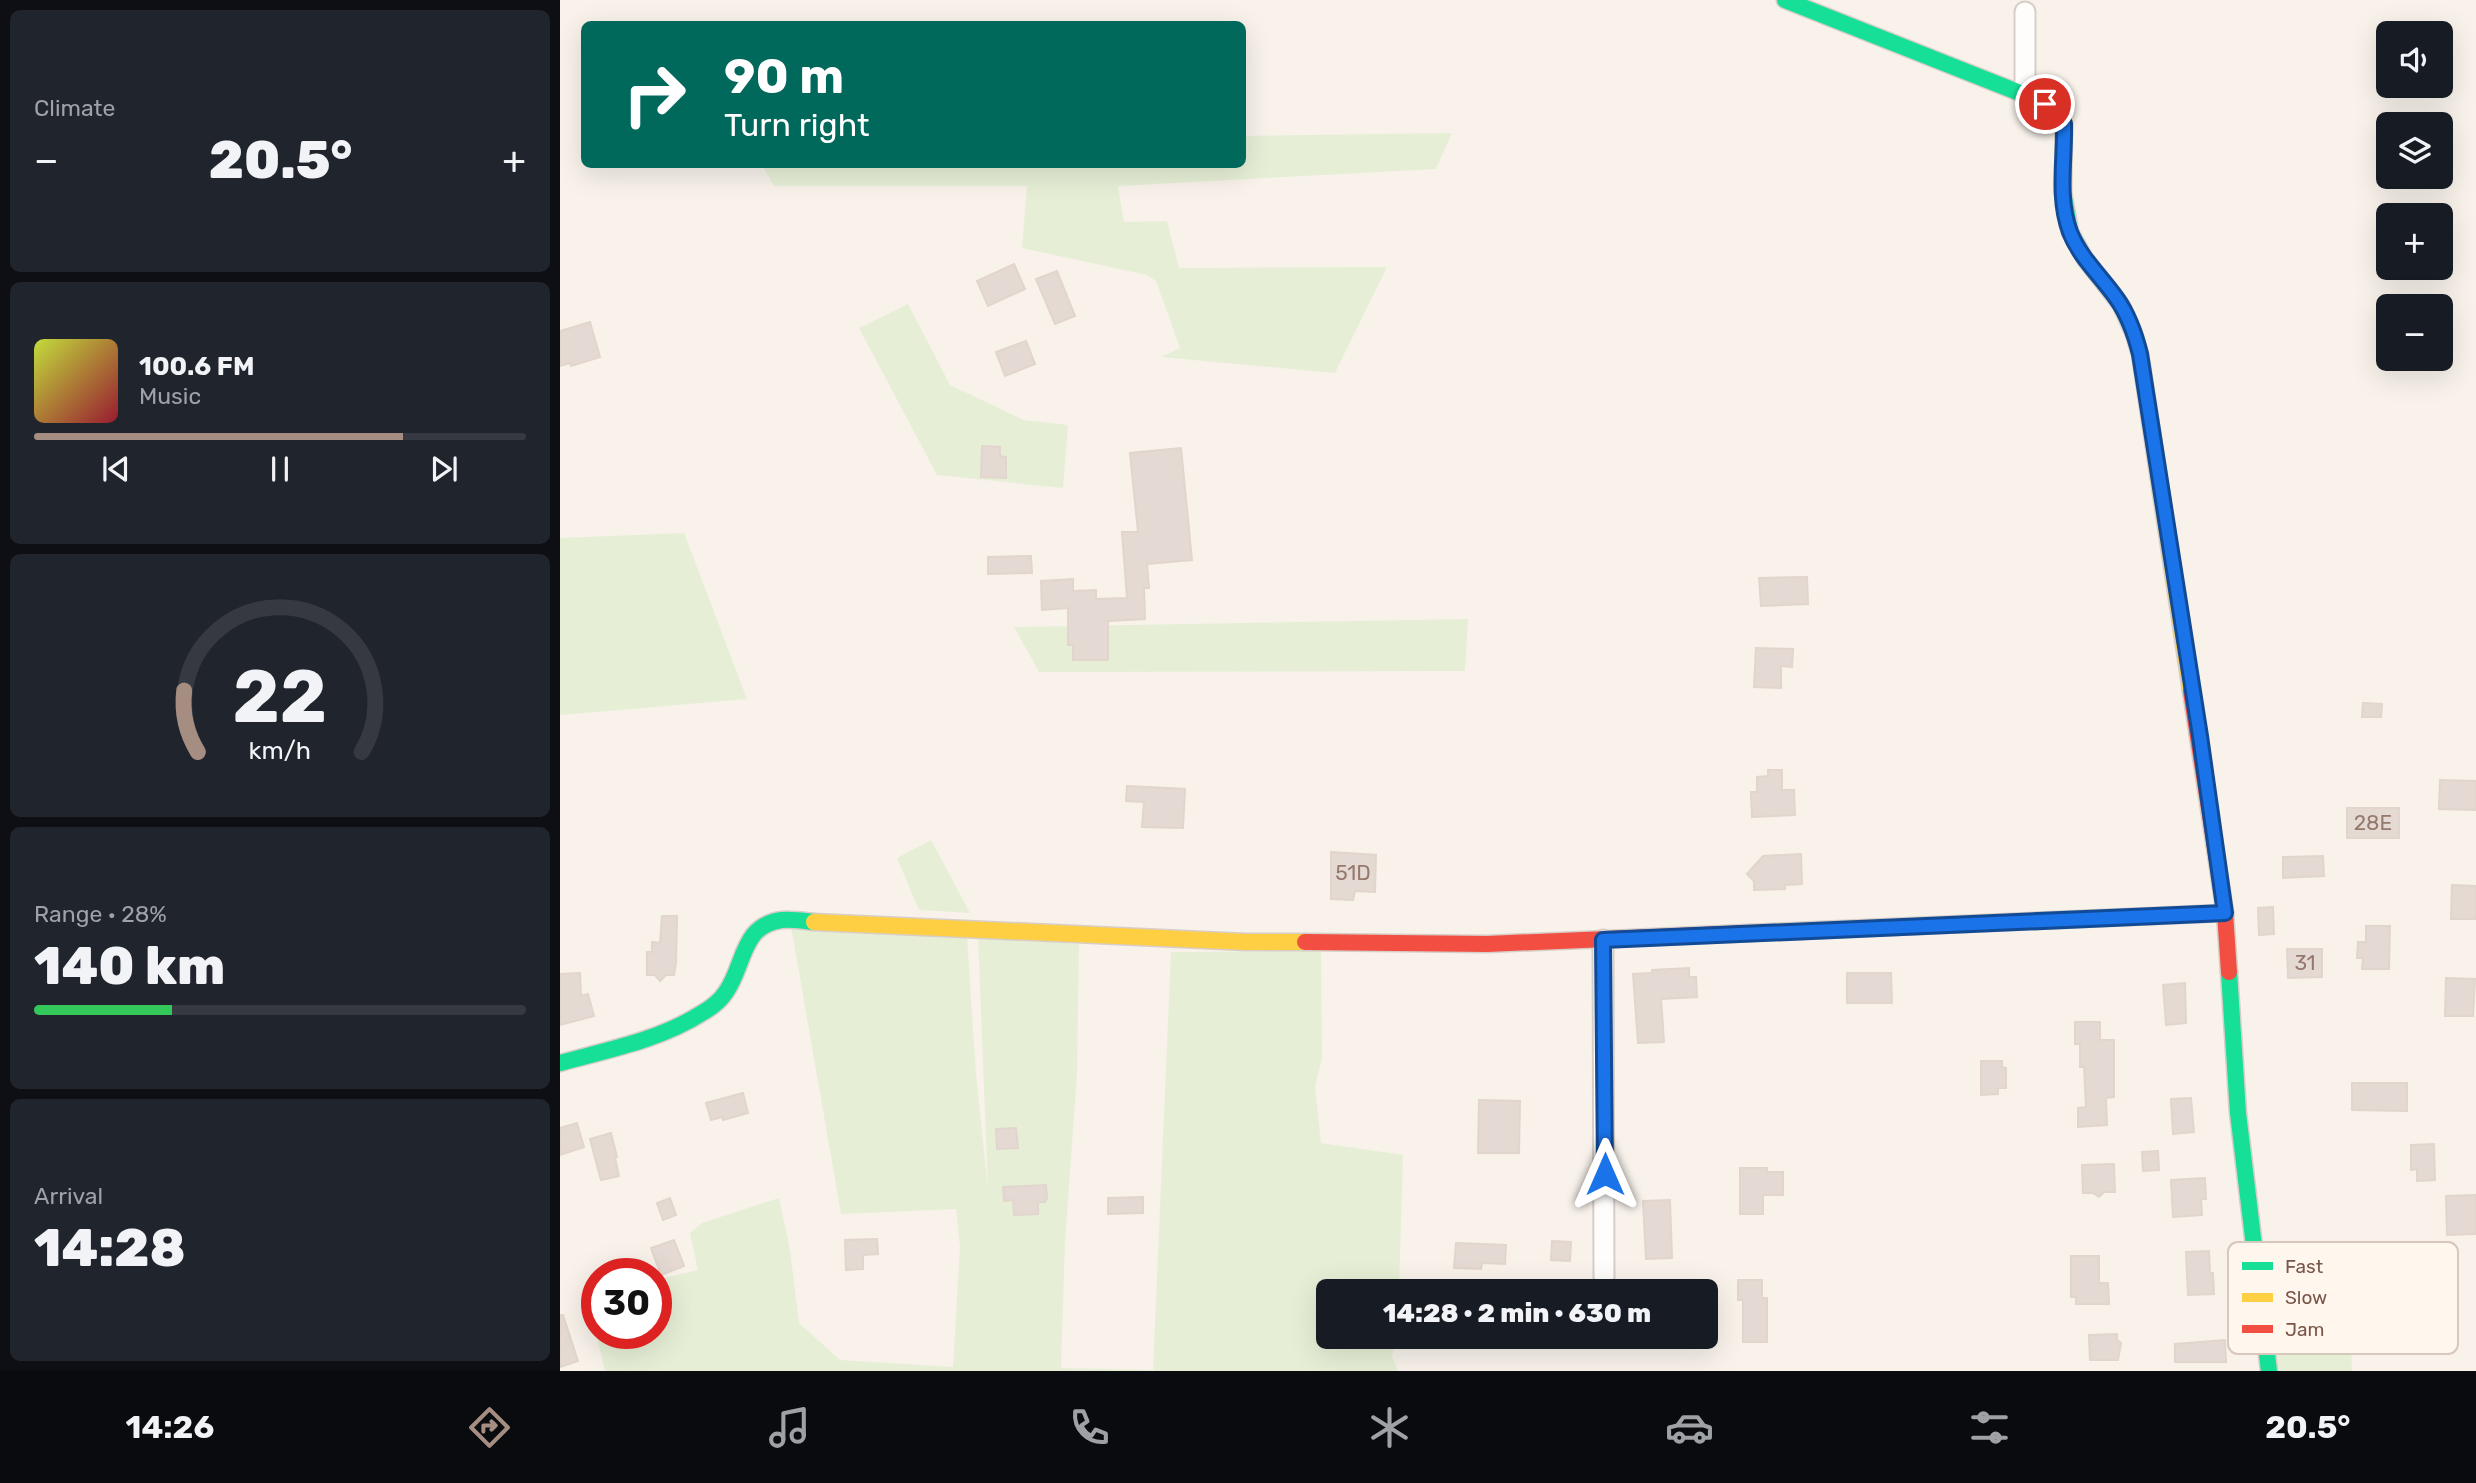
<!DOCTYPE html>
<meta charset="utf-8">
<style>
:root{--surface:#171b24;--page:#20242c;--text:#f1f3f6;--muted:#9ea1a6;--line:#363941;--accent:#a58d82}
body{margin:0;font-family:Rubik,sans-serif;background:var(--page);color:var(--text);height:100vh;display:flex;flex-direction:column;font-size:26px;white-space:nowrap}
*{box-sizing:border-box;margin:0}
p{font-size:23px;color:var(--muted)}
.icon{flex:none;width:38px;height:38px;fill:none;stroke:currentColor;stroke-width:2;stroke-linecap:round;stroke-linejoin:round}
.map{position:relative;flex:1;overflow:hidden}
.drawer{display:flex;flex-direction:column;gap:10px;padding:10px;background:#0d0f14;width:560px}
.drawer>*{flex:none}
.hud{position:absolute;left:21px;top:21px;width:665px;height:147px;border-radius:10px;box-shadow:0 7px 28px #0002;background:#00695c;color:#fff;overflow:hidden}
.tools{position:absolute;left:1816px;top:21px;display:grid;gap:14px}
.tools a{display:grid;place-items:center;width:77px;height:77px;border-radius:10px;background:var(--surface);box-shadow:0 7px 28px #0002;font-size:35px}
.speed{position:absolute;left:21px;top:1258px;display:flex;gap:14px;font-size:35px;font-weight:700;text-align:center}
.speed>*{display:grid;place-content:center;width:91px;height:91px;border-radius:50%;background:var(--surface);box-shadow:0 7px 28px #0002;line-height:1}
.speed .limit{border:10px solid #d22;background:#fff;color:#111}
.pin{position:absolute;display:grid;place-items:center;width:60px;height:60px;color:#fff;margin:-30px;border:4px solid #fff;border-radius:50%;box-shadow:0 2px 7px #0007}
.me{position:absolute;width:77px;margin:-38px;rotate:0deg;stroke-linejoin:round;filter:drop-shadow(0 0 5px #0008)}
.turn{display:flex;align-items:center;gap:24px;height:147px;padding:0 28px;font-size:32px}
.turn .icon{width:91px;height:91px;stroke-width:2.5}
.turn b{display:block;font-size:49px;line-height:60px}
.big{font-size:52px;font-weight:800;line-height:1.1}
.drawer .widget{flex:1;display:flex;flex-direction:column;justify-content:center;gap:10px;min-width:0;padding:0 24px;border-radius:10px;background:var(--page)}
.drawer .dial{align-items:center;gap:0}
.dial svg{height:182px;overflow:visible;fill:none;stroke:var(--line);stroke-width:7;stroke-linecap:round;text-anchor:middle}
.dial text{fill:var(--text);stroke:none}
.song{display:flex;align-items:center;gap:21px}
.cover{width:84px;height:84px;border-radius:10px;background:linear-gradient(135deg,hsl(70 70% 55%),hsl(350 70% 35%))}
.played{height:7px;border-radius:4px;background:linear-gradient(90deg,var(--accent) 75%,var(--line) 75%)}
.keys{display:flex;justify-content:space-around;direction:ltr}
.heat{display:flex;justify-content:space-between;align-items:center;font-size:38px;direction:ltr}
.charge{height:10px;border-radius:5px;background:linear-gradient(90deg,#34c759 28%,var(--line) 0)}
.trip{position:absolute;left:756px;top:1279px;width:402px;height:70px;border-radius:10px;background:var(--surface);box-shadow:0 7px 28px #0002;font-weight:800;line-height:70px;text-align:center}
.tab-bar{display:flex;height:112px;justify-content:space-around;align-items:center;background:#090b0e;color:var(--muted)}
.tab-bar .icon{width:49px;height:49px}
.tab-bar .selected{color:var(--accent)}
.tab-bar b{font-size:32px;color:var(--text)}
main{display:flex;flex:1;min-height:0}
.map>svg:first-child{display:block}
</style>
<main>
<section class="drawer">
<div class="widget"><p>Climate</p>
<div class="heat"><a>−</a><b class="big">20.5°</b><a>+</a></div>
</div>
<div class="widget">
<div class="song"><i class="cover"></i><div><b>100.6 FM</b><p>Music</p></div></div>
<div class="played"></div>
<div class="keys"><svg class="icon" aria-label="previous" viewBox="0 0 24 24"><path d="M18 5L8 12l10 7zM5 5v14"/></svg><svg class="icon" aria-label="pause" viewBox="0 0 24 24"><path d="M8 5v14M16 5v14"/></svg><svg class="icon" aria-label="next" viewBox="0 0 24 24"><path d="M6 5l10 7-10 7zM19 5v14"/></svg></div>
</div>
<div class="widget dial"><svg viewBox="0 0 100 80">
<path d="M14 69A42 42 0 1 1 86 69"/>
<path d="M14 69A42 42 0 0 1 8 42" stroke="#a58d82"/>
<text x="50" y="56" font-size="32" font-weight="700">22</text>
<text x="50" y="72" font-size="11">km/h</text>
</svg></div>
<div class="widget"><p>Range · 28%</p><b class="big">140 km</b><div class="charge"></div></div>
<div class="widget"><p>Arrival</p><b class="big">14:28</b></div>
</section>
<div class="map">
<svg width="1916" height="1371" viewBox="0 0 1916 1371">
<rect width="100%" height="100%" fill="#f8f2eb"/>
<g fill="#e6efd6">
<path d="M892 133 876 169 558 186 564 222 607 221 619 268 827 267 775 373 601 357 620 348 596 281 587 275 462 248 467 186H214L202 165 682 164 683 136Z"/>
<path d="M348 304 390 385 464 420 508 425 503 488 377 475 299 328Z"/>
<path d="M124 533 187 699 0 715V538Z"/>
<path d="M908 619 905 671 479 672 454 627Z"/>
<path d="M371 840 410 913 359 910 337 858Z"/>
<path d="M231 926 407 936 416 1075 428 1189 418 936 519 944 517 1073 505 1242 501 1368 593 1370 611 952 761 951 762 1059 755 1087 761 1143 843 1155 839 1291 768 1292V1337H836L832 1356 838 1371H45L35 1330 37 1329V1334H96V1280L138 1270 130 1233 142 1223 219 1198 230 1250 239 1323 280 1360 393 1367 400 1247 396 1209 281 1214Z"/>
<path d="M1790 1303 1792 1371H1718L1712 1309Z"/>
</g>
<g fill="#e5dad3" stroke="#e1d5cd" stroke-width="2">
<path d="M454 264 465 289 428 306 417 281Z"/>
<path d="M497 271 515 316 495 324 476 279Z"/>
<path d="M30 322 40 357 11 366 10 363 0 366V331Z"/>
<path d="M466 341 475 364 445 376 436 352Z"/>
<path d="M422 446 440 447V456L446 457V478L421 477Z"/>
<path d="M621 448 632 560 587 564 589 588H584L585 619 548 621V660H513V645H508V608L482 610 481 581 513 579V591L536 590V599L567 598 562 532H578L570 453Z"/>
<path d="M471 556 472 573 428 574V557Z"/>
<path d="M1247 577 1248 604 1201 606 1199 578Z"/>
<path d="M1196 648 1233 649 1232 667 1221 666V688L1194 687Z"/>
<path d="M1803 703 1822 704 1821 717H1802Z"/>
<path d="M1208 770H1222V790H1234L1235 815 1192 817 1191 792H1197V777L1208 776Z"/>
<path d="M1880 780 1916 781V810L1879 809Z"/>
<path d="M567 786 625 789 623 828 582 827 584 802 566 801Z"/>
<rect x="1787" y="808" width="52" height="30"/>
<path d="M771 852 816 855 815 892 795 891 793 900 771 899Z"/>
<path d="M1241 854 1242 884 1225 885V889L1194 890V881L1187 874 1203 856Z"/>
<path d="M1763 856 1764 876 1723 878V857Z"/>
<path d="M1892 885 1916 886V919H1891Z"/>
<path d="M1713 907 1714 934 1699 935 1698 908Z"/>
<path d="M102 916H117L116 963 114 975H106L100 981 95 975H87V952H92V942L100 943Z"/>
<path d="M1806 926H1830L1829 969H1802L1803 958H1797L1798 942H1806Z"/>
<path d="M1727 949H1762V977L1728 978Z"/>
<path d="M1129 968V977H1136L1137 997 1101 999 1104 1042 1078 1043 1073 974 1092 973V970Z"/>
<path d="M20 973 21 996 28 994 34 1016 0 1025V974Z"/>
<path d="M1287 973H1331L1332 1003H1287Z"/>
<path d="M1886 978 1915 979 1913 1016H1885Z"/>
<path d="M1625 983 1626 1023 1606 1025 1603 985Z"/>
<path d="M1515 1022H1540V1040H1554V1097L1546 1098 1547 1125 1518 1127V1108L1526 1107 1524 1067H1520V1044H1515Z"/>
<path d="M1421 1061H1442V1067L1446 1068V1088H1438V1094L1421 1095Z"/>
<path d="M1792 1083H1847V1111L1792 1110Z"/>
<path d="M183 1093 188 1113 163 1120 162 1117 151 1120 146 1103Z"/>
<path d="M1631 1098 1634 1132 1613 1134 1611 1099Z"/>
<path d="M919 1100 960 1101 959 1153H918Z"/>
<path d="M17 1123 24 1147 0 1155V1128Z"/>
<path d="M456 1128 458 1148 437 1149 436 1129Z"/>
<path d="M51 1133 57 1157 55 1158 59 1176 41 1180 30 1139Z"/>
<path d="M1874 1144 1875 1180 1857 1181V1169L1851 1170V1145Z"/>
<path d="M1598 1151 1599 1170 1583 1171 1582 1152Z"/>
<path d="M1554 1164 1555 1192H1544L1539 1197 1533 1193H1523L1522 1165Z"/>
<path d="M1180 1168H1207V1172H1223V1195H1203V1214H1180Z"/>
<path d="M1645 1178 1646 1199H1641L1642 1215 1613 1217 1611 1180Z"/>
<path d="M486 1185 487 1198 485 1202H478V1214L454 1215 453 1200 444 1201 443 1187Z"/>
<path d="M1916 1195V1234L1887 1235 1886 1196Z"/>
<path d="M583 1197V1213L548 1214V1198Z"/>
<path d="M110 1198 116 1215 103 1220 97 1203Z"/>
<path d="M1110 1200 1112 1258 1086 1259 1083 1201Z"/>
<path d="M317 1239 318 1254 303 1255V1269L286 1270 285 1240Z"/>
<path d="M114 1240 124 1266 101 1275 91 1248Z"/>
<path d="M992 1241 1011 1242 1010 1261 991 1260Z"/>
<path d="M896 1243 946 1245 945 1264 922 1263 921 1269 894 1268Z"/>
<path d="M1649 1251 1650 1273H1653L1654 1294 1628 1295 1626 1252Z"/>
<path d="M1511 1256H1539V1283H1548L1549 1304H1516V1297H1511Z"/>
<path d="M1178 1280H1202V1298H1207V1342H1183V1300H1178Z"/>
<path d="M0 1315H3L18 1361 0 1367Z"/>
<path d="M1557 1334V1340L1561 1343 1558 1360H1530L1529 1335Z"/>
<path d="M1665 1340 1666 1362H1615V1344Z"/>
</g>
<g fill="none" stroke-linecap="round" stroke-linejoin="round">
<g stroke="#d7cec8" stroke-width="23">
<g id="street">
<path d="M1465 12V95"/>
<path d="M1043 940 1044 1277"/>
</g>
</g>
<g stroke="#d8cec8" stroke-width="19">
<g id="fast">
<path d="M1225 0 1465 95 1497 114 1504 124 1503 192 1510 232 1525 259 1561 305 1574 334"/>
<path d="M1669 972 1678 1113 1709 1371"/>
<path d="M0 1063C47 1050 100 1040 142 1013 151 1008 160 1001 166 992 185 965 181 925 222 920 232 919 244 921 254 922"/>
</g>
</g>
<g stroke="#d8cec8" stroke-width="19">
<g id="slow">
<path d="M1574 334 1580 354 1631 691"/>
<path d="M254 922 686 942H745"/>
<path d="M1189 933 1665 913"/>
</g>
</g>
<g stroke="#d8cec8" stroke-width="19">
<g id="jam">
<path d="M1631 691 1665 913 1669 972"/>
<path d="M745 942 927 944 1189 933"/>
</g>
</g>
<use href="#street" stroke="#fefdfc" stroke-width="19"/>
<use href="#fast" stroke="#16e098" stroke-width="16"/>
<use href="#slow" stroke="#ffcf43" stroke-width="16"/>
<use href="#jam" stroke="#f24e42" stroke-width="16"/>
</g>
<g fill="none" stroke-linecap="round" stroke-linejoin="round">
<g stroke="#114b97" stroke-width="18">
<path id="route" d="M1045 1174 1043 940 1665 913 1640 736 1580 354C1575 334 1569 316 1557 299 1542 277 1520 258 1510 232 1497 197 1505 160 1504 124L1497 114 1485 104"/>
</g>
<use href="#route" stroke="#1a73e8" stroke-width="12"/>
</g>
<g text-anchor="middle" stroke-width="5" stroke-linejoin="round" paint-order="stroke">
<g font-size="21" fill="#96796e">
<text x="1813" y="830">28E</text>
<text x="793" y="880">51D</text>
<text x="1745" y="970">31</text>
</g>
</g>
<rect x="1668" y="1242" width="230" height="112" rx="10" fill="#fff7ee" stroke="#d7c7bc" stroke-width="2"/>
<rect x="1682" y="1262" width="31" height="8" fill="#16e098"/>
<rect x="1682" y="1293" width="31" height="9" fill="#ffcf43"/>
<rect x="1682" y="1325" width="31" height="8" fill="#f24e42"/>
<g font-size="19" fill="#795649">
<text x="1725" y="1273">Fast</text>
<text x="1725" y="1304">Slow</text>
<text x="1725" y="1336">Jam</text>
</g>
</svg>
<div class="tools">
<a><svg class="icon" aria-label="sound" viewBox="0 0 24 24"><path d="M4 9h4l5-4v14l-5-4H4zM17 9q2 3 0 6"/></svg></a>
<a><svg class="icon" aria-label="layers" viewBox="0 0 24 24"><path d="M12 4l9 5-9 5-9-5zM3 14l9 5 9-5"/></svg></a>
<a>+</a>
<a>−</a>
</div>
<div class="speed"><div class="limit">30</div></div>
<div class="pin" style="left:1485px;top:104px;background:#d93025"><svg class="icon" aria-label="arrive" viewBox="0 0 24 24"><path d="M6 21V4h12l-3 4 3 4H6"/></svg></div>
<svg class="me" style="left:1045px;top:1174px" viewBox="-20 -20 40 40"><path d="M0-17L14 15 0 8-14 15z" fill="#1a73e8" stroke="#fff" stroke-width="4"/></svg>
<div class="trip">14:28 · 2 min · 630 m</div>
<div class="hud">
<div class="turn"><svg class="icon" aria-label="right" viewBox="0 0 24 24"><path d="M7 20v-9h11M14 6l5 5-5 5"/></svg><div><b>90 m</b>Turn right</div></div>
</div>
</div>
</main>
<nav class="tab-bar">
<b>14:26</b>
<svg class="icon selected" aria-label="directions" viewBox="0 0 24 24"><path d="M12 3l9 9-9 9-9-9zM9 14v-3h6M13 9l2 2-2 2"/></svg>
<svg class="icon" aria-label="music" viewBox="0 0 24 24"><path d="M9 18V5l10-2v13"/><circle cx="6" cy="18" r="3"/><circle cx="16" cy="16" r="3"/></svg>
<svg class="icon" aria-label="phone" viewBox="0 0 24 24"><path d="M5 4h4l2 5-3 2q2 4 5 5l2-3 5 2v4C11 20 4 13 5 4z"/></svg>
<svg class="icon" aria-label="climate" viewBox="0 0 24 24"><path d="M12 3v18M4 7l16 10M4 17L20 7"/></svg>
<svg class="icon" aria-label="car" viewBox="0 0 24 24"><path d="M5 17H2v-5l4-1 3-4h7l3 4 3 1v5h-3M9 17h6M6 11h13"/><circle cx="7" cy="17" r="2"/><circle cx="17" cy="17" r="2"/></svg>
<svg class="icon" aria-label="filters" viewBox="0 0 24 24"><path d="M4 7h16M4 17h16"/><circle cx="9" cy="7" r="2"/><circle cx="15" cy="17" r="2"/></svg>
<b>20.5°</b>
</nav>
